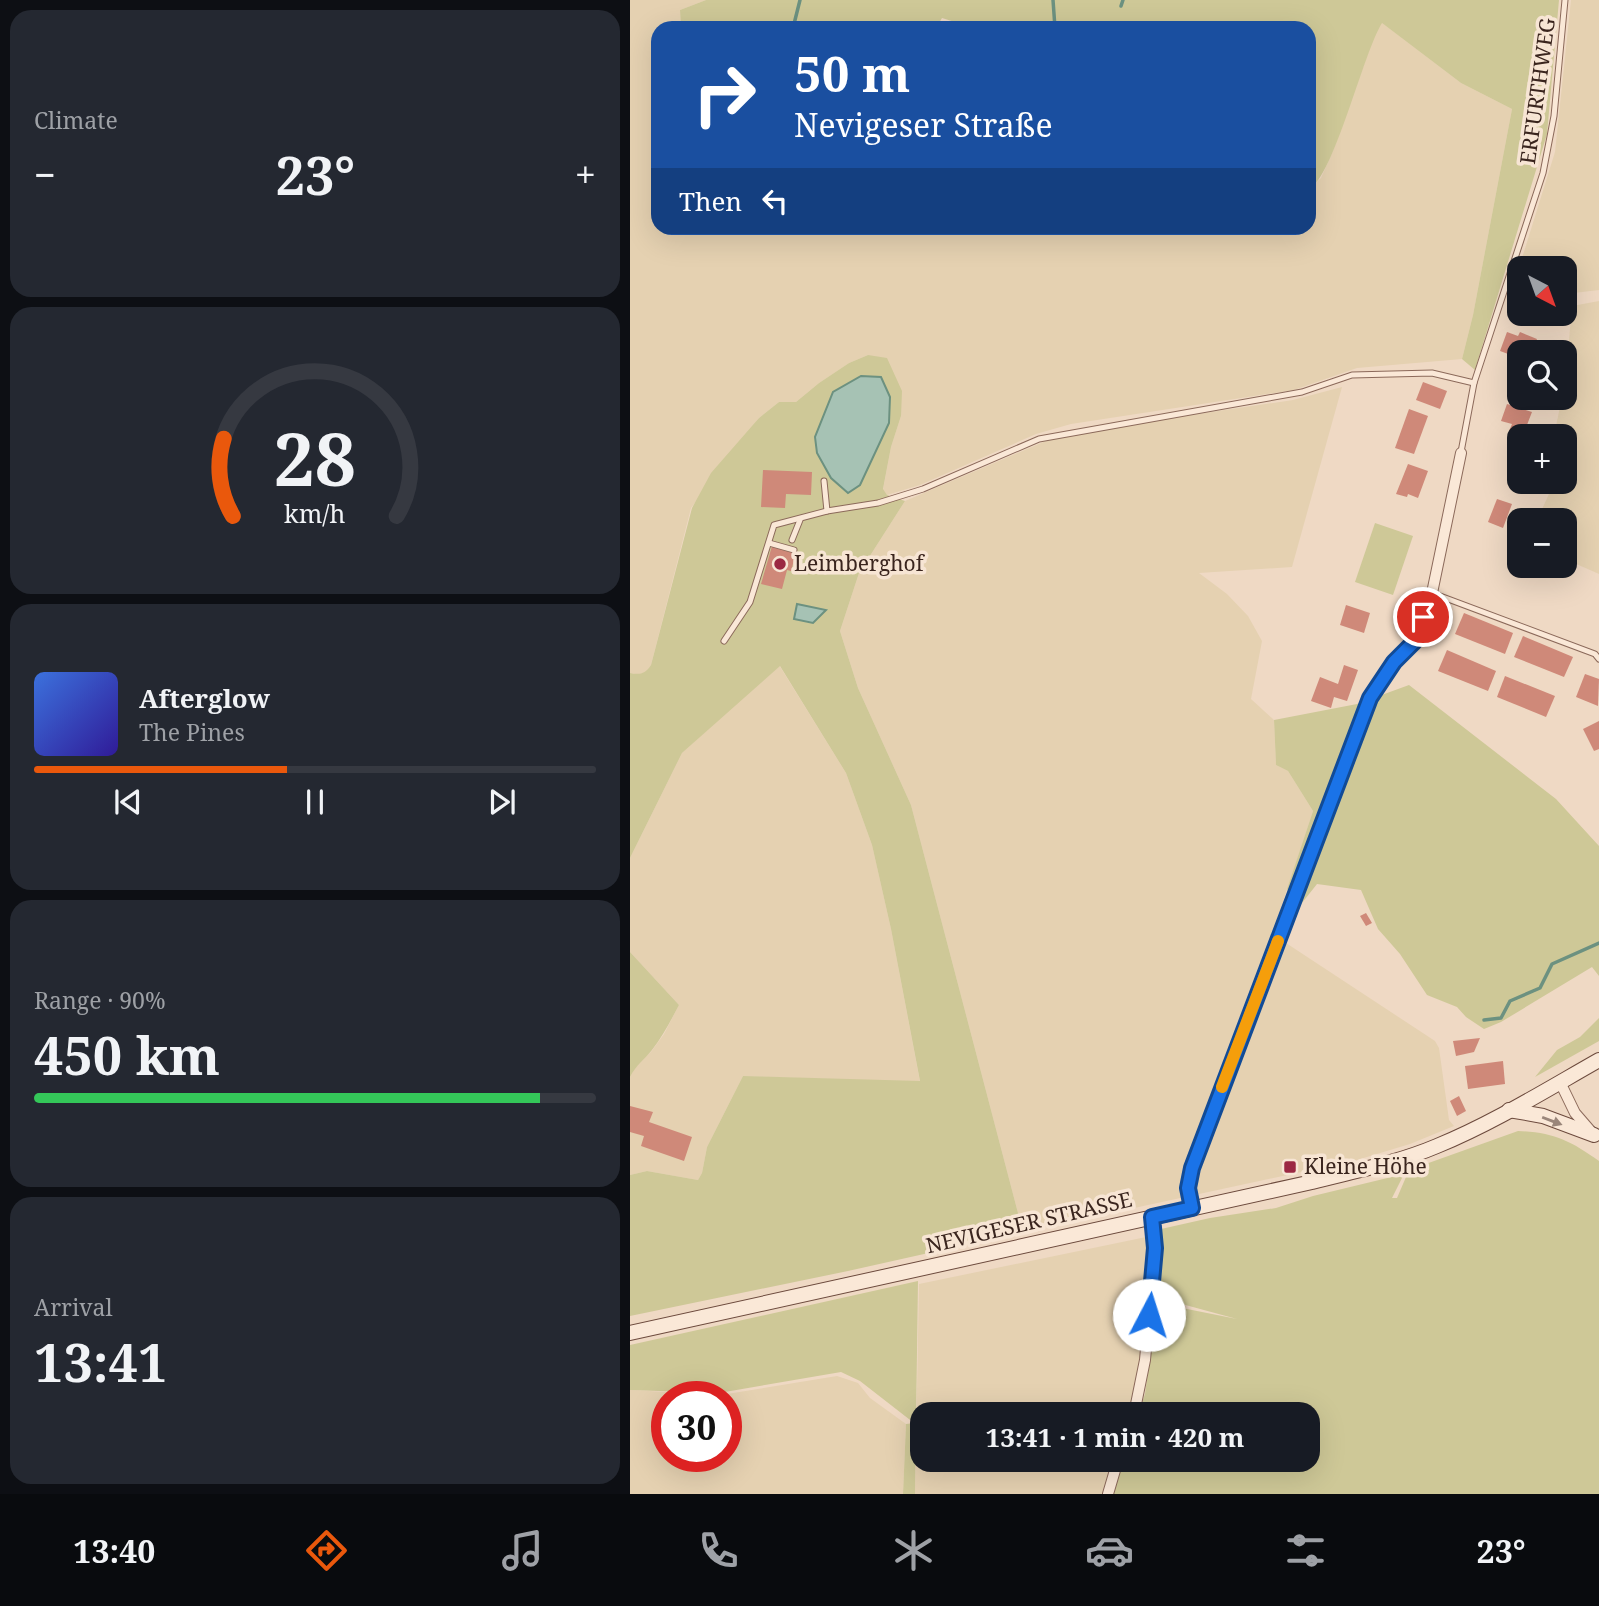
<!DOCTYPE html>
<meta charset="utf-8">
<style>
:root{--surface:#171b24;--page:#242831;--text:#f1f3f6;--muted:#9ea1a6;--line:#363941;--accent:#ea580c}
body{margin:0;font-family:"Noto Serif",serif;background:var(--page);color:var(--text);height:100vh;display:flex;flex-direction:column;font-size:26px;white-space:nowrap}
*{box-sizing:border-box;margin:0}
p{font-size:23px;color:var(--muted)}
.icon{flex:none;width:38px;height:38px;fill:none;stroke:currentColor;stroke-width:2;stroke-linecap:round;stroke-linejoin:round}
.map{position:relative;flex:1;overflow:hidden}
.sheet{display:flex;flex-direction:column;gap:10px;padding:10px;background:#0d0f14;width:630px}
.sheet>*{flex:none}
.guide{position:absolute;left:21px;top:21px;width:665px;height:214px;border-radius:21px;box-shadow:0 7px 28px #0002;background:#1a4fa0;color:#fff;overflow:hidden}
.needle{width:46px;rotate:139deg}
.fabs{position:absolute;left:877px;top:256px;display:grid;gap:14px}
.fabs a{display:grid;place-items:center;width:70px;height:70px;border-radius:14px;background:var(--surface);box-shadow:0 7px 28px #0002;font-size:35px}
.speed{position:absolute;left:21px;top:1381px;display:flex;gap:14px;font-size:35px;font-weight:700;text-align:center}
.speed>*{display:grid;place-content:center;width:91px;height:91px;border-radius:50%;background:var(--surface);box-shadow:0 7px 28px #0002;line-height:1}
.speed .limit{border:10px solid #d22;background:#fff;color:#111}
.pin{position:absolute;display:grid;place-items:center;width:60px;height:60px;color:#fff;margin:-30px;border:4px solid #fff;border-radius:50%;box-shadow:0 2px 7px #0007}
.me{position:absolute;width:77px;margin:-38px;rotate:5deg;stroke-linejoin:round;filter:drop-shadow(0 0 5px #0008)}
.turn{display:flex;align-items:center;gap:24px;height:147px;padding:0 28px;font-size:32px}
.turn .icon{width:91px;height:91px;stroke-width:2.5}
.turn b{display:block;font-size:49px;line-height:60px}
.then{display:flex;align-items:center;height:66px;padding:0 28px;background:#0003;gap:14px;font-size:26px}
.big{font-size:52px;font-weight:700;line-height:1.1}
.sheet .tile{flex:1;display:flex;flex-direction:column;justify-content:center;gap:10px;min-width:0;padding:0 24px;border-radius:21px;background:var(--page)}
.sheet .dial{align-items:center;gap:0}
.dial svg{height:182px;overflow:visible;fill:none;stroke:var(--line);stroke-width:7;stroke-linecap:round;text-anchor:middle}
.dial text{fill:var(--text);stroke:none}
.song{display:flex;align-items:center;gap:21px}
.cover{width:84px;height:84px;border-radius:10px;background:linear-gradient(135deg,hsl(220 70% 55%),hsl(250 70% 35%))}
.played{height:7px;border-radius:4px;background:linear-gradient(90deg,var(--accent) 45%,var(--line) 45%)}
.keys{display:flex;justify-content:space-around;direction:ltr}
.heat{display:flex;justify-content:space-between;align-items:center;font-size:38px;direction:ltr}
.charge{height:10px;border-radius:5px;background:linear-gradient(90deg,#34c759 90%,var(--line) 0)}
.trip{position:absolute;left:280px;top:1402px;width:410px;height:70px;border-radius:21px;background:var(--surface);box-shadow:0 7px 28px #0002;font-weight:700;line-height:70px;text-align:center}
.menu{display:flex;height:112px;justify-content:space-around;align-items:center;background:#090b0e;color:var(--muted)}
.menu .icon{width:49px;height:49px}
.menu .active{color:var(--accent)}
.menu b{font-size:32px;color:var(--text)}
main{display:flex;flex:1;min-height:0}
.map>svg:first-child{display:block}
</style>
<main>
<section class="sheet">
<div class="tile"><p>Climate</p>
<div class="heat"><a>−</a><b class="big">23°</b><a>+</a></div>
</div>
<div class="tile dial"><svg viewBox="0 0 100 80">
<path d="M14 69A42 42 0 1 1 86 69"/>
<path d="M14 69A42 42 0 0 1 10 35" stroke="#ea580c"/>
<text x="50" y="56" font-size="32" font-weight="700">28</text>
<text x="50" y="72" font-size="11">km/h</text>
</svg></div>
<div class="tile">
<div class="song"><i class="cover"></i><div><b>Afterglow</b><p>The Pines</p></div></div>
<div class="played"></div>
<div class="keys"><svg class="icon" aria-label="previous" viewBox="0 0 24 24"><path d="M18 5L8 12l10 7zM5 5v14"/></svg><svg class="icon" aria-label="pause" viewBox="0 0 24 24"><path d="M8 5v14M16 5v14"/></svg><svg class="icon" aria-label="next" viewBox="0 0 24 24"><path d="M6 5l10 7-10 7zM19 5v14"/></svg></div>
</div>
<div class="tile"><p>Range · 90%</p><b class="big">450 km</b><div class="charge"></div></div>
<div class="tile"><p>Arrival</p><b class="big">13:41</b></div>
</section>
<div class="map">
<svg width="969" height="1494" viewBox="0 0 969 1494">
<rect width="100%" height="100%" fill="#efd9c4"/>
<g fill="#e5d1b1" fill-rule="evenodd">
<path d="M0 0H76L50 10 51 28H28V228H679V189L691 178 703 151 742 42 751 22 831 83 882 109 843 315 832 359 727 368 664 390 441 424 406 434 290 485 257 495 253 490 261 447 271 416 238 355 219 363 189 383 166 402H149L129 418 61 508 21 665 16 672 10 675 0 673Z"/>
<path d="M941 0H969V290L935 294 934 268H889V299L879 300 925 152Z"/>
<path d="M969 301V574L935 559 934 520H907L925 481H934V436H924L932 397H934L942 306Z"/>
<path d="M712 387 662 567 569 573 597 594 618 616 632 641 621 699 644 720 646 765 658 771 683 811 592 1086 656 943 805 1041 809 1048 819 1120 824 1126 780 1144 727 1160 393 1232 281 805 228 688 210 631 229 573 275 501 418 440 534 419 663 400Z"/>
<path d="M149 665 216 773 242 845 261 929 290 1082 113 1076 77 1147 72 1173 68 1180 17 1171 0 1175V1077L5 1066 21 1052 34 1034 49 1005 0 952V858L52 753Z"/>
<path d="M521 1236 512 1365 501 1414H292V1460H483L473 1494H285L289 1284Z"/>
<path d="M207 1376 228 1383 240 1398 276 1424 273 1494H0V1390L91 1395ZM96 1396V1456H37V1396Z"/>
</g>
<g fill="#cec897" fill-rule="evenodd">
<path d="M76 0H929L917 134 845 370 832 359 843 315 882 109 831 83 752 23C733 53 704 177 679 189V28H344L312 18 306 28H51L50 10Z"/>
<path d="M238 355 257 358 272 391 271 416 261 447 253 489 257 495 275 501 229 573 210 631 228 688 281 805 393 1232 218 1271 0 1316V1175L17 1171 68 1180 72 1173 77 1147 113 1076 290 1081 261 929 242 845 216 773 150 666 52 753 0 858V673C10 675 15 674 21 665L62 508 81 473 129 418 149 402H166L189 383 219 363ZM167 604 195 610 183 623 165 619Z"/>
<path d="M745 523 783 536 763 595 725 582Z"/>
<path d="M779 685 926 799 969 846V976L962 967 871 1022 854 1029 836 1017 827 1007 797 995 770 954 748 929 731 890 687 884 668 908 657 889 683 811 658 771 646 765 644 720 727 704Z"/>
<path d="M0 952 49 1005C41 1020 33 1036 22 1050 14 1060 6 1065 0 1077Z"/>
<path d="M969 1018V1041L905 1077 927 1050 950 1037Z"/>
<path d="M888 1131C923 1132 941 1141 969 1161V1494H483L493 1460H677V1414H508L515 1394 527 1303 607 1319 526 1297 531 1229 580 1218 646 1208 683 1196 774 1174 762 1198H767L779 1170Z"/>
<path d="M288 1281 285 1494H273L276 1424 284 1423 230 1381 211 1372 89 1393 0 1390V1345Z"/>
</g>
<g fill="#a6c2b4" stroke="#6c9180" stroke-width="2">
<path d="M231 376 251 377 260 397 259 423 230 485 218 493 201 478 187 453 185 437 203 392Z"/>
<path d="M167 604 196 610 183 623 164 619Z"/>
</g>
<g fill="none" stroke-linecap="round" stroke-linejoin="round">
<g stroke="#6c9180" stroke-width="3.5">
<path d="M423 0 425 28"/>
<path d="M491 6 493 0"/>
<path d="M163 28 170 0"/>
<path d="M854 1020 871 1018 880 1001 910 988 922 964 969 943"/>
</g>
</g>
<g fill="#cf8979">
<path d="M877 332 888 336 890 332 907 339 902 352H889V358L870 351Z"/>
<path d="M793 382 817 391 810 409 786 400Z"/>
<path d="M877 404 902 412 895 430H892L890 435 879 431 882 424 871 421Z"/>
<path d="M779 409 798 416 784 454 765 448Z"/>
<path d="M778 464 798 471 788 498 778 494 777 497 766 494Z"/>
<path d="M133 470 182 472 181 495 156 494 155 508 131 507Z"/>
<path d="M867 499 882 504 873 528 858 522Z"/>
<path d="M142 546 166 553 161 571 157 570 152 589 131 584Z"/>
<path d="M716 605 740 613 734 633 710 625Z"/>
<path d="M834 613 883 633 875 654 825 634Z"/>
<path d="M893 636 943 657 934 677 884 657Z"/>
<path d="M817 650 866 671 858 691 808 671Z"/>
<path d="M714 665 728 670 717 701 704 697 701 708 681 701 690 677 708 684Z"/>
<path d="M955 674 969 679 968 706 946 697Z"/>
<path d="M875 676 925 696 916 717 867 697Z"/>
<path d="M969 721V749L964 751 953 729Z"/>
<path d="M736 913 742 923 736 926 730 916Z"/>
<path d="M850 1038 844 1052 826 1056 823 1041Z"/>
<path d="M873 1061 875 1084 838 1089 835 1066Z"/>
<path d="M829 1096 836 1111 827 1116 820 1101Z"/>
<path d="M0 1106 23 1112 19 1122 62 1137 54 1161 11 1146 14 1136 0 1132Z"/>
</g>
<g fill="none" stroke-linecap="round" stroke-linejoin="round">
<g stroke="#8b695a" stroke-width="7">
<g id="lane">
<path d="M831 452 844 383 913 173 924 116 935 0"/>
<path d="M194 481 197 511"/>
<path d="M162 540 170 520"/>
<path d="M139 543 164 550"/>
<path d="M802 593 965 654 969 659"/>
<path d="M94 641 120 602 144 525 197 511 248 503 293 489 409 439 672 392 722 375 802 373 844 383"/>
</g>
</g>
<g stroke="#8b695a" stroke-width="12">
<g id="street">
<path d="M930 1082 945 1113 964 1135"/>
<path d="M562 1208 558 1188 562 1168 739 698 764 662 784 642 802 593 831 453"/>
<path d="M504 1414 515 1360 525 1248 522 1217"/>
<path d="M478 1494 488 1460"/>
</g>
</g>
<g stroke="#6c4a3d" stroke-width="16">
<g id="secondary">
<path d="M879 1110 913 1116 964 1135"/>
<path d="M0 1333 682 1182C724 1171 767 1163 807 1146 863 1123 916 1090 969 1060"/>
</g>
</g>
<use href="#lane" stroke="#fae8d7" stroke-width="5"/>
<use href="#street" stroke="#fae8d7" stroke-width="10"/>
<use href="#secondary" stroke="#fae8d7" stroke-width="14"/>
</g>
<defs><path id="oneway-solid" d="M-6-.8H1V-3.2L6.5 0L1 3.2V.8H-6Z" transform="scale(1.75)"/></defs>
<use fill="#9a867a" href="#oneway-solid" transform="translate(922 1121) rotate(21)"/>
<g fill="none" stroke-linecap="round" stroke-linejoin="round">
<g stroke="#114b97" stroke-width="18">
<path id="route" d="M519 1315 525 1248 522 1217 562 1208 558 1188 562 1168 740 698 764 662 784 642 793 617"/>
</g>
<use href="#route" stroke="#1a73e8" stroke-width="12"/>
<path stroke="#f59e0b" stroke-width="12" d="M592 1087 648 941"/>
</g>
<g fill="#9b2842" stroke="#f7e5d4" stroke-width="2.5">
<circle cx="150" cy="564" r="7"/>
<rect x="653" y="1160" width="14" height="14" rx="3.5"/>
</g>
<g text-anchor="middle" stroke-width="7" stroke-linejoin="round" paint-order="stroke">
<g font-size="21" fill="#3a251e" stroke="#f7e5d4">
<text transform="translate(908 91) rotate(-82)" y="7">ERFURTHWEG</text>
<text transform="translate(399 1223) rotate(-13)" y="7">NEVIGESER STRASSE</text>
</g>
<g font-size="21" fill="#3a251e" stroke="#f7e5d4" text-anchor="start">
<text x="164" y="571">Leimberghof</text>
<text x="674" y="1174">Kleine Höhe</text>
</g>
</g>
</svg>
<div class="fabs">
<a><svg class="needle" viewBox="-14 -14 28 28"><path d="M0-13l5 13h-10z" fill="#e53935"/><path d="M0 13l5-13h-10z" fill="#9ea1a6"/></svg></a>
<a><svg class="icon" aria-label="search" viewBox="0 0 24 24"><circle cx="10" cy="10" r="6"/><path d="M15 15l6 6"/></svg></a>
<a>+</a>
<a>−</a>
</div>
<div class="speed"><div class="limit">30</div></div>
<div class="pin" style="left:793px;top:617px;background:#d93025"><svg class="icon" aria-label="arrive" viewBox="0 0 24 24"><path d="M6 21V4h12l-3 4 3 4H6"/></svg></div>
<svg class="me" style="left:519px;top:1315px" viewBox="-20 -20 40 40"><circle r="19" fill="#fff"/><path d="M0-13L10 11 0 6-10 11z" fill="#1a73e8"/></svg>
<div class="trip">13:41 · 1 min · 420 m</div>
<div class="guide">
<div class="turn"><svg class="icon" aria-label="right" viewBox="0 0 24 24"><path d="M7 20v-9h11M14 6l5 5-5 5"/></svg><div><b>50 m</b>Nevigeser Straße</div></div>
<div class="then">Then<svg class="icon" aria-label="left" viewBox="0 0 24 24"><path d="M17 20v-9H6M10 6l-5 5 5 5"/></svg></div>
</div>
</div>
</main>
<nav class="menu">
<b>13:40</b>
<svg class="icon active" aria-label="directions" viewBox="0 0 24 24"><path d="M12 3l9 9-9 9-9-9zM9 14v-3h6M13 9l2 2-2 2"/></svg>
<svg class="icon" aria-label="music" viewBox="0 0 24 24"><path d="M9 18V5l10-2v13"/><circle cx="6" cy="18" r="3"/><circle cx="16" cy="16" r="3"/></svg>
<svg class="icon" aria-label="phone" viewBox="0 0 24 24"><path d="M5 4h4l2 5-3 2q2 4 5 5l2-3 5 2v4C11 20 4 13 5 4z"/></svg>
<svg class="icon" aria-label="climate" viewBox="0 0 24 24"><path d="M12 3v18M4 7l16 10M4 17L20 7"/></svg>
<svg class="icon" aria-label="car" viewBox="0 0 24 24"><path d="M5 17H2v-5l4-1 3-4h7l3 4 3 1v5h-3M9 17h6M6 11h13"/><circle cx="7" cy="17" r="2"/><circle cx="17" cy="17" r="2"/></svg>
<svg class="icon" aria-label="filters" viewBox="0 0 24 24"><path d="M4 7h16M4 17h16"/><circle cx="9" cy="7" r="2"/><circle cx="15" cy="17" r="2"/></svg>
<b>23°</b>
</nav>
